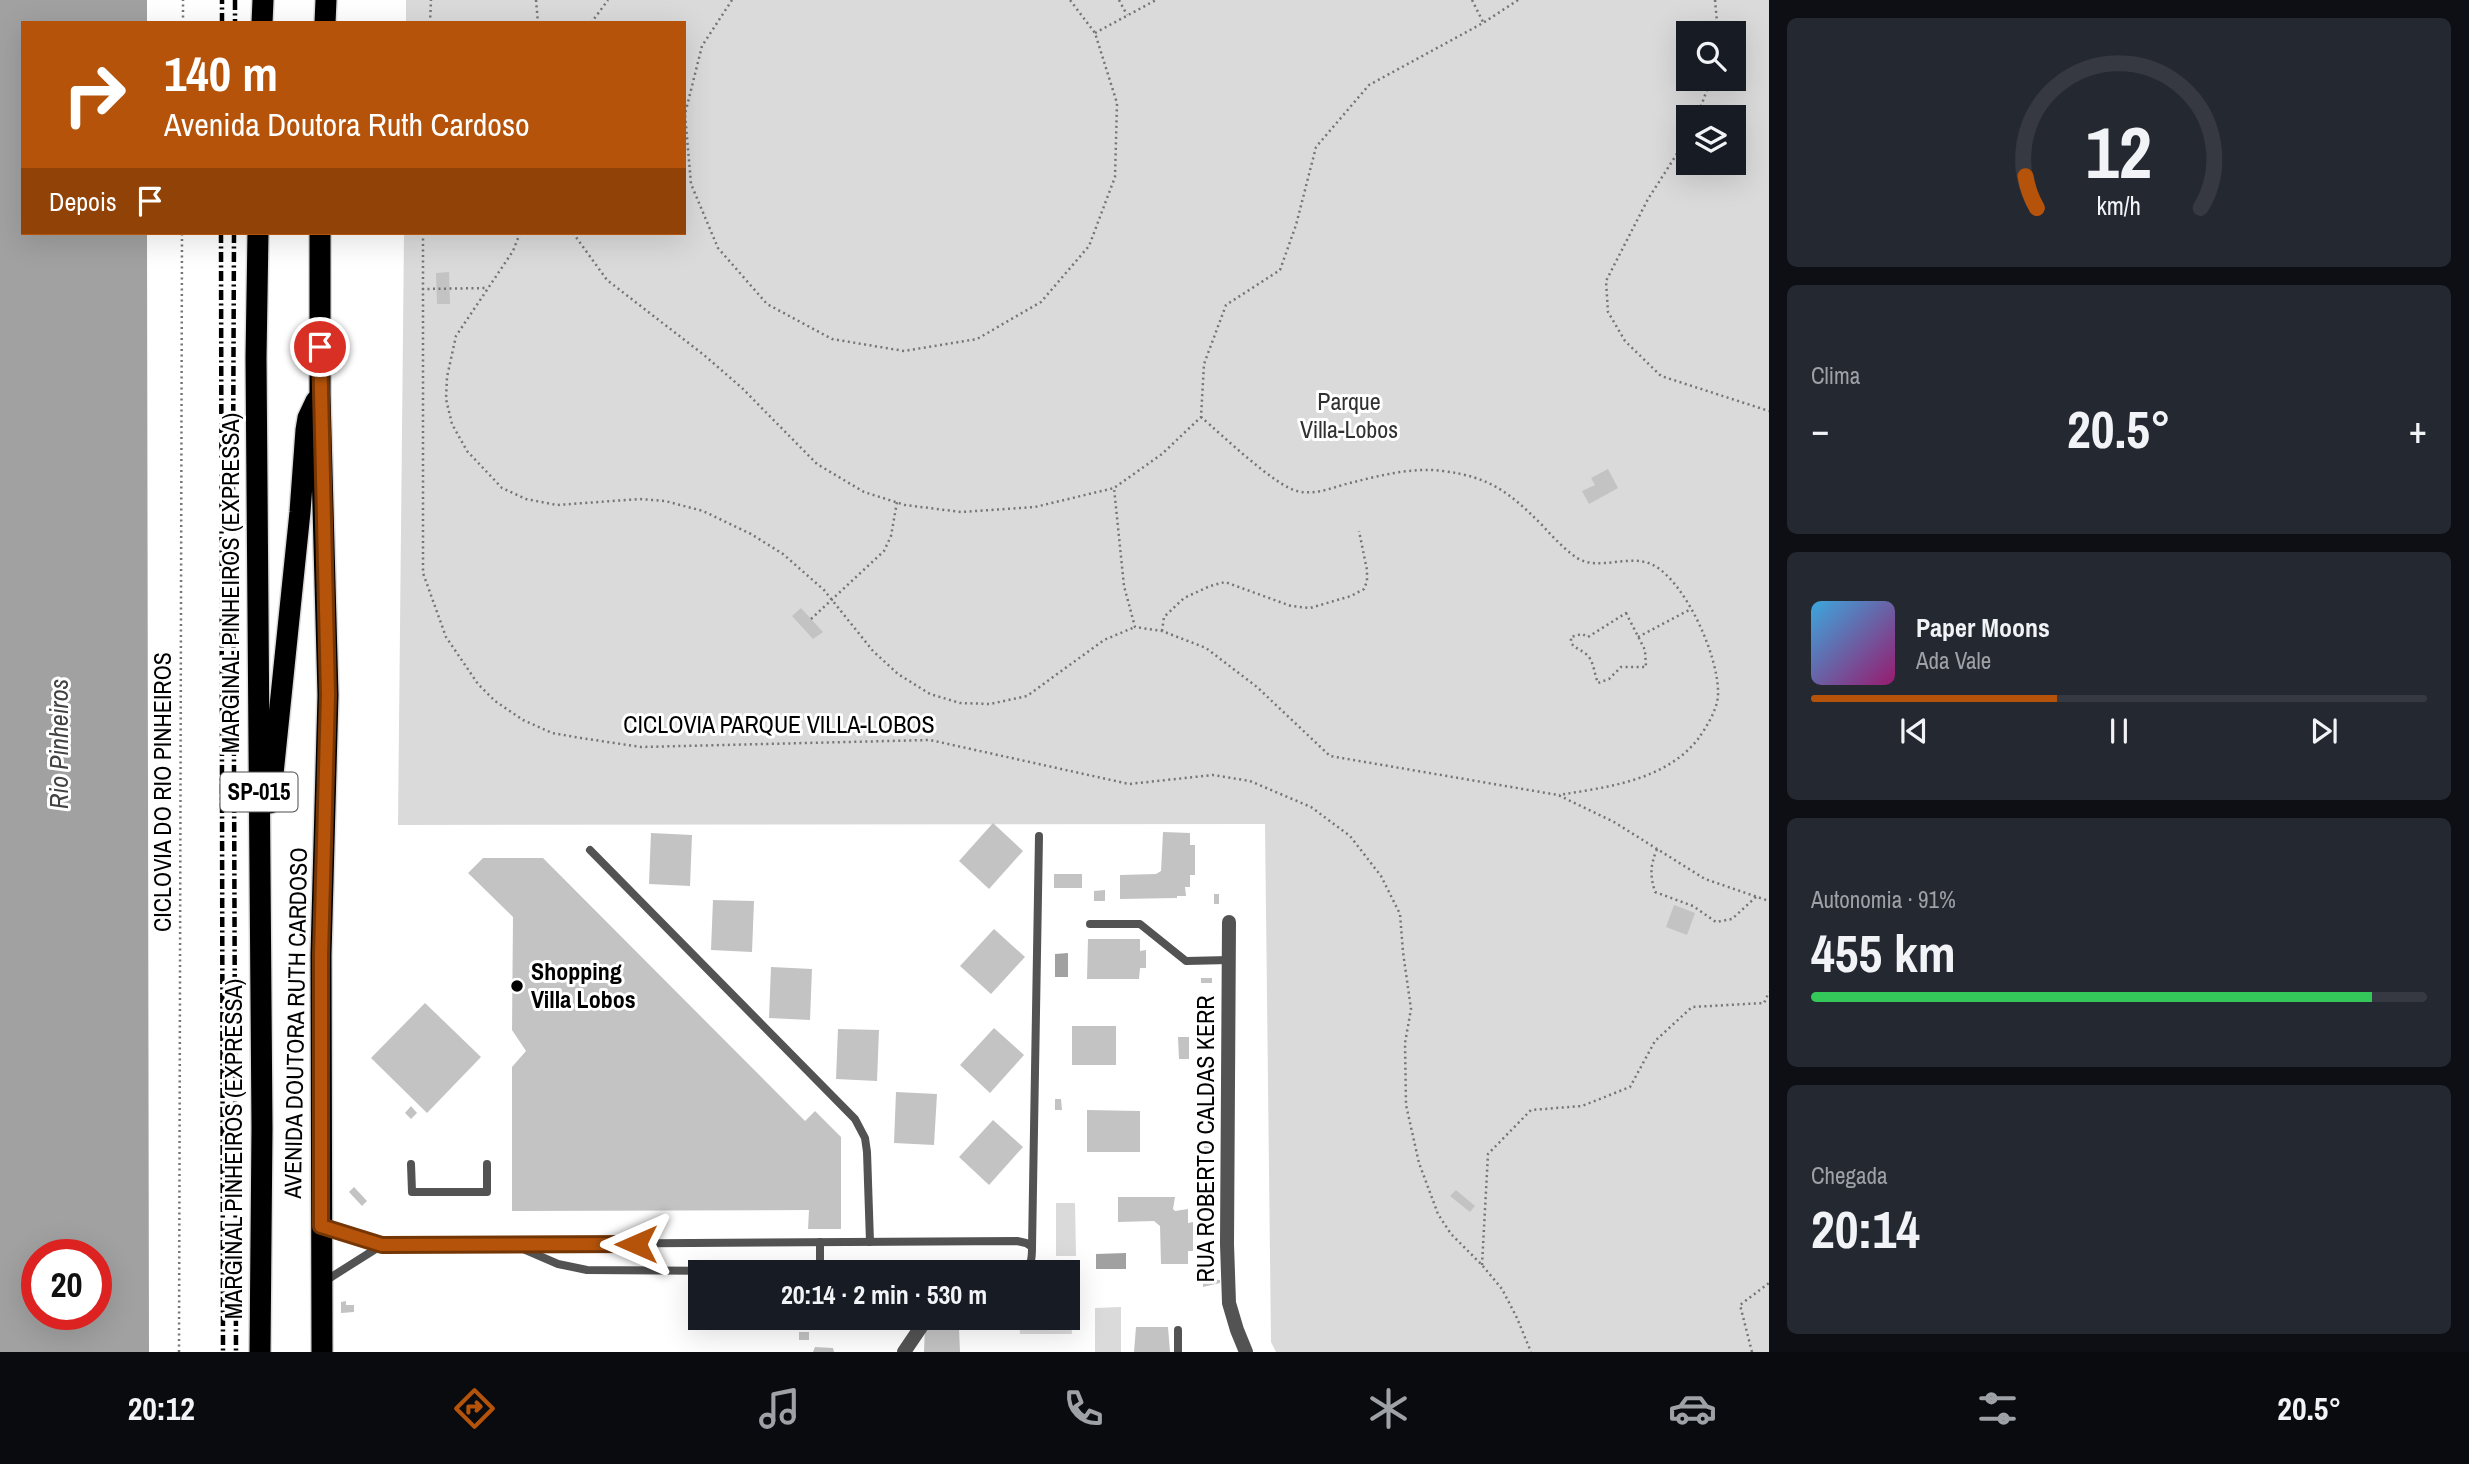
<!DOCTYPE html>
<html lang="pt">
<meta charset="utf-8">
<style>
:root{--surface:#171b24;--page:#242831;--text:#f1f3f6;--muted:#9ea1a6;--line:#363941;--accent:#b45309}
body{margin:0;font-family:"Archivo Narrow",sans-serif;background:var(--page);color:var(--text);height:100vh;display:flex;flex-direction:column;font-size:26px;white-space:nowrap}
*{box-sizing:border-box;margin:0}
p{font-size:23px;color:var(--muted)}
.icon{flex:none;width:38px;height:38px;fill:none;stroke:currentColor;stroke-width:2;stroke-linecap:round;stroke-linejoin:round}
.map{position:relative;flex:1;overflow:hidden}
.panel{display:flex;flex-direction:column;gap:18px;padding:18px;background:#0d0f14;width:700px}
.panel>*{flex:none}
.hud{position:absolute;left:21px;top:21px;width:665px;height:214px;border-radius:0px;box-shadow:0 7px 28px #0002;background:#b45309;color:#fff;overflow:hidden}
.buttons{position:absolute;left:1676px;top:21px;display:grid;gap:14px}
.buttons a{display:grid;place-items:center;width:70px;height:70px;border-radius:0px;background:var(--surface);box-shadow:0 7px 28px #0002;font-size:35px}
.speed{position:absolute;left:21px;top:1239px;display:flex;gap:14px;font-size:35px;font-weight:700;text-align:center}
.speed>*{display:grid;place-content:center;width:91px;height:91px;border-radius:50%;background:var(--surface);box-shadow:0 7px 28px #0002;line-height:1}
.speed .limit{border:10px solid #d22;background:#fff;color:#111}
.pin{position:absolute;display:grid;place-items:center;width:60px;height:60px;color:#fff;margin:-30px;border:4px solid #fff;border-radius:50%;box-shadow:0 2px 7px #0007}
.me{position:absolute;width:77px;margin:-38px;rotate:270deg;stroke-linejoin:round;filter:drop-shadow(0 0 5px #0008)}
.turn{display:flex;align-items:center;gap:24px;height:147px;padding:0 28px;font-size:32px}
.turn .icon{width:91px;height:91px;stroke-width:2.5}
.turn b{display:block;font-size:49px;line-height:60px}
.then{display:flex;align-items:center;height:66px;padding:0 28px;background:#0003;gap:14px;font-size:26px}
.big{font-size:52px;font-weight:800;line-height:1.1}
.panel .tile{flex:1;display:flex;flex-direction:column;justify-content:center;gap:10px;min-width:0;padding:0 24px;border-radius:10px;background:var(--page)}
.panel .dial{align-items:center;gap:0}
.dial svg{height:182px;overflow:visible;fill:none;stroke:var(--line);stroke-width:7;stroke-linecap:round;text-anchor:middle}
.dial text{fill:var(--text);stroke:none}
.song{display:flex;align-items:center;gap:21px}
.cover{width:84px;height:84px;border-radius:10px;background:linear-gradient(135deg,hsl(200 70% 55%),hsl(320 70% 35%))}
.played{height:7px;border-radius:4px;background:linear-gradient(90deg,var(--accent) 40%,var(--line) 40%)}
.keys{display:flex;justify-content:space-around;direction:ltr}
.heat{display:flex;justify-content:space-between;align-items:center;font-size:38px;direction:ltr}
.charge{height:10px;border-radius:5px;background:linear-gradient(90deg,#34c759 91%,var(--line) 0)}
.trip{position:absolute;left:688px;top:1260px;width:392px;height:70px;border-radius:0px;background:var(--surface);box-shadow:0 7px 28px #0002;font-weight:800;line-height:70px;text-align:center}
.tab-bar{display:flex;height:112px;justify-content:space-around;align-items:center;background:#090b0e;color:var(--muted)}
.tab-bar .icon{width:49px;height:49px}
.tab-bar .active{color:var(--accent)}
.tab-bar b{font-size:32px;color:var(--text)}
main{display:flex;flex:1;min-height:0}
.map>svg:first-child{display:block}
</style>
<main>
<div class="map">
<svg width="1769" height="1352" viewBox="0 0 1769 1352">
<rect width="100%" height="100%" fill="#fff"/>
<g fill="#dadada" fill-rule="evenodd">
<path d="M406 0H1769V1352H1276L1271 1342 1265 824 398 825 404 233H684V23H406ZM1689 33H1734V79H1689ZM1689 117H1734V163H1689Z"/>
<path d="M1056 1203H1075L1076 1256H1056Z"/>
<path d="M1121 1307V1352H1095V1308Z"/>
<path d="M1068 1315H1071L1072 1334H1020L1019 1318H1068Z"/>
</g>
<g fill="#a1a1a1" fill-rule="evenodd">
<path d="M0 0H147V23H23V233H147L149 1352H0ZM37 1255H96V1314H37Z"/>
<path d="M1068 953V977H1055V954Z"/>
<path d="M1126 1253V1269H1096V1254Z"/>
<rect x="814" y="1318" width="20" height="12"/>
</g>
<g fill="#c3c3c3">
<path d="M449 272 450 304H437L436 273Z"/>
<path d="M1608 469 1618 488 1589 504 1582 491 1595 485 1591 478Z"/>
<path d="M801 608 823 632 813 639 792 616Z"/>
<path d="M993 823 1023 851 989 889 959 861Z"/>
<path d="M1163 832 1190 833V845H1195V875H1190V887H1185L1186 896H1177V898L1120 899V875L1156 874 1161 871Z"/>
<path d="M651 833 692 835 690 886 649 884Z"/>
<path d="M483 858H543L805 1121 815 1111 841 1137V1229H808L809 1210 512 1211V1067L526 1051 512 1030 513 917 468 873Z"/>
<rect x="1054" y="874" width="28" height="14"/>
<path d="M1105 890V901H1094V891Z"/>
<rect x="1214" y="894" width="5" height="10"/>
<path d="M713 900 754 901 752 952 711 950Z"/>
<path d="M1674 905 1695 913 1687 935 1666 927Z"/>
<path d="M994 929 1025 957 991 994 960 966Z"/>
<path d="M1088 939H1140V951L1146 950V968H1140L1139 979H1087Z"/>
<path d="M771 967 812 969 810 1020 769 1018Z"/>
<rect x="1201" y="978" width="11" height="5"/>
<path d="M425 1003 481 1057 427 1113 371 1058Z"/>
<path d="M1204 1025H1215V1030L1204 1031Z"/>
<rect x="1072" y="1026" width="44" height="39"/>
<path d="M994 1028 1024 1055 990 1093 960 1065Z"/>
<path d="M838 1029 879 1030 877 1081 836 1079Z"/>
<path d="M1178 1037H1189V1059H1179Z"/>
<path d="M896 1092 937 1094 934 1145 894 1143Z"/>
<path d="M1055 1099H1061L1062 1110H1055Z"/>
<path d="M411 1106 417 1113 411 1119 405 1113Z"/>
<path d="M1087 1110 1140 1111V1152H1087Z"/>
<path d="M993 1120 1023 1147 989 1185 959 1157Z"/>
<path d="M1204 1143H1215V1149L1204 1148Z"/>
<path d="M354 1187 367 1201 362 1206 349 1192Z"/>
<path d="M1456 1190 1475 1206 1470 1212 1450 1196Z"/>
<path d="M1204 1191H1215V1197L1204 1196Z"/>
<path d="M1118 1197H1175L1173 1209 1175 1211 1188 1209V1223L1193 1222V1251H1188V1264H1161L1160 1226 1154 1221 1118 1222Z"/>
<path d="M1203 1278 1220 1280V1283L1203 1287Z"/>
<path d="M346 1301V1305H354V1312L341 1313V1302Z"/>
<path d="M925 1327 959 1328 960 1352H924Z"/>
<path d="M1136 1327H1168L1170 1352H1134Z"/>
<rect x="799" y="1332" width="10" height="8"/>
<path d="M815 1347 833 1348 834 1352H813Z"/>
</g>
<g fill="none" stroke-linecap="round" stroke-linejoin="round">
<g stroke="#dbdbdb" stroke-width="24">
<g id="highway">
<path d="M262 23 263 0"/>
<path d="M325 23 326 0"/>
<path d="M258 233 256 358 262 1128 260 1352"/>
<path d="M320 233V395L328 695 321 955 322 1352"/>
<path d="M270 803 300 512 306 430 308 418 316 401"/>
</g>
</g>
<g stroke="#757575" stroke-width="2.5" stroke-dasharray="2 3.5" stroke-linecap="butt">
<path d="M536 0 538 23"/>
<path d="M732 0 702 46 685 114 691 184 718 248 767 304 832 339 904 351 977 339 1041 302 1089 246 1115 177 1117 103 1095 33 1070 0"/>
<path d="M1119 0 1127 15"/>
<path d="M1472 0 1483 22"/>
<path d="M1518 0 1483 23 1369 85 1316 147 1296 225 1280 270 1226 305 1204 364 1201 417 1162 454 1114 488 1124 586 1135 627 1162 631 1206 648 1257 687 1330 756 1558 795 1614 822 1705 879 1769 901"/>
<path d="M1715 0 1718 33"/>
<path d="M183 23V0"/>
<path d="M430 23 431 0"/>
<path d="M591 23 608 0"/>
<path d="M1095 33 1156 0"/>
<path d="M1697 117 1711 79"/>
<path d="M1689 135 1648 199 1606 281 1608 312 1625 341 1661 376 1769 411"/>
<path d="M423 233V573L446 637 478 684 495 701 523 720 552 733 581 738 641 747 930 740 1129 784 1213 775 1250 781 1311 807 1350 836 1381 876 1400 914 1403 952 1411 1009 1405 1043 1406 1105 1419 1163 1438 1214 1451 1234 1482 1265 1502 1289 1517 1318 1531 1352"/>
<path d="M520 233 513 251 456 336 447 377 446 399 452 424 467 451 502 488 526 499 557 505 640 499 665 501 703 511 751 534 783 554 824 590 873 651 898 674 930 694 960 703 990 704 1027 696 1104 640 1135 627"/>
<path d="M573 233 607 280 704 355 742 388 817 464 864 492 905 505 961 512 1035 507 1114 488"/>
<path d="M422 289 488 288"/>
<path d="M1201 417C1221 434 1275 486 1297 491 1317 496 1335 486 1354 482 1382 475 1414 467 1443 471 1490 477 1509 492 1542 525 1553 537 1564 549 1577 558 1600 572 1631 552 1655 566 1687 585 1720 659 1718 696 1717 710 1706 728 1698 739 1665 781 1607 787 1559 795"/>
<path d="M1626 613 1645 650 1646 667H1621L1609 679 1598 683C1594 674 1594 660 1586 654 1580 649 1576 649 1571 643V637L1582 634 1588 637Z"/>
<path d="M811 619 884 551 891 536 897 502"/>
<path d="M1162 631 1164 617 1184 598 1210 586 1225 582 1291 606 1310 608 1351 596 1364 589 1367 581V570L1359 531"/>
<path d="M1638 637 1691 609"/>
<path d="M1657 849C1650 866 1650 875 1655 892L1693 906 1716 922 1732 919 1757 896"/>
<path d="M1482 1265 1488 1154 1531 1110 1582 1106 1630 1087 1655 1041 1692 1007 1764 1003 1769 992"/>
<path d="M179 1352 182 233"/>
<path d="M1752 1352 1740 1305 1769 1283"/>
</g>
<g stroke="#535353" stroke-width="8">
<path d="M590 850 855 1119 865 1138 867 1152 870 1242"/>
<path d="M1090 924H1140L1186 961 1229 960"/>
<path d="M411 1164 412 1192H487V1164"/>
<path d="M324 1227 382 1245 1017 1241 1026 1243 1032 1247C1032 1258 1032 1267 1021 1272"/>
<path d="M820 1242V1272"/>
<path d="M514 1245 558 1264 587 1270 857 1272"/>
<path d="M1032 1247 1039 836"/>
<path d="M325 1281 382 1245"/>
<path d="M1178 1330V1352"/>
</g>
<g stroke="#535353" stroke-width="14">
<path d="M1229 922 1227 1244 1229 1303 1237 1330 1246 1352"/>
<path d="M904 1352 927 1318"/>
</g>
<use href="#highway" stroke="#000" stroke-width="21"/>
<g stroke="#000" stroke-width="4.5" stroke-dasharray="10 3.5 2 3.5" stroke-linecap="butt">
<path d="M235 0V23"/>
<path d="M222 23V0"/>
<path d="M221 233 223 1352"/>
<path d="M234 233 233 476 236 1352"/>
</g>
</g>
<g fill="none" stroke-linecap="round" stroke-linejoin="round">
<g stroke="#753606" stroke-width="18">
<path id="route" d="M320 347 328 695 321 955V1226L382 1245 636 1244"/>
</g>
<use href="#route" stroke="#b45309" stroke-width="12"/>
</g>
<circle fill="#000" stroke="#fff" stroke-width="2.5" cx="517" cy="986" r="7"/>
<g text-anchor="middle" stroke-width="6" stroke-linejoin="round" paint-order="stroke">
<rect fill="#fff" stroke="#4c4c4c" stroke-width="2" x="220.5" y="772.5" width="77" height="39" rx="5"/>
<g font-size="23" font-weight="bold" fill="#000">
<text x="259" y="800">SP-015</text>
</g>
<g font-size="24" fill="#313131" stroke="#fff">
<text x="1349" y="410">Parque<tspan x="1349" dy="28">Villa-Lobos</tspan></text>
</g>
<g font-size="24" fill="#000" stroke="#fff">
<text transform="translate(231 583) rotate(-90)" y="8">MARGINAL PINHEIROS (EXPRESSA)</text>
<text x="779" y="733">CICLOVIA PARQUE VILLA-LOBOS</text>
<text transform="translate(163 792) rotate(-90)" y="8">CICLOVIA DO RIO PINHEIROS</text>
<text transform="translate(296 1023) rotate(-89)" y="8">AVENIDA DOUTORA RUTH CARDOSO</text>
<text transform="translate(1206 1139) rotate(-90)" y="8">RUA ROBERTO CALDAS KERR</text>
<text transform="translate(234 1149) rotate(-90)" y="8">MARGINAL PINHEIROS (EXPRESSA)</text>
</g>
<g font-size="24" font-weight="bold" fill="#000" stroke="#fff" text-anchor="start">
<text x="531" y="980">Shopping<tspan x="531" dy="28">Villa Lobos</tspan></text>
</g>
<g font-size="26" font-style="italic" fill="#424242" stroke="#fff">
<text transform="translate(59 744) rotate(-90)" y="9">Rio Pinheiros</text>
</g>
</g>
</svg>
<div class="buttons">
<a><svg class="icon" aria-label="search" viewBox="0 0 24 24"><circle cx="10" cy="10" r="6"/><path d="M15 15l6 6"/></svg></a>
<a><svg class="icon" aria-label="layers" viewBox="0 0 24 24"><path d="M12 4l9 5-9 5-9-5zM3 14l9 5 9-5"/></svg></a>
</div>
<div class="speed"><div class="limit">20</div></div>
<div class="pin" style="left:320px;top:347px;background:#d93025"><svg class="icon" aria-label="arrive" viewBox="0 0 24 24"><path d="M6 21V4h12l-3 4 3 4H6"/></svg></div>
<svg class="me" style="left:636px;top:1244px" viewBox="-20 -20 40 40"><path d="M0-17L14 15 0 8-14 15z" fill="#b45309" stroke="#fff" stroke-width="4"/></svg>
<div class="trip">20:14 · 2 min · 530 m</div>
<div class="hud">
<div class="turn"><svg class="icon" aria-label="right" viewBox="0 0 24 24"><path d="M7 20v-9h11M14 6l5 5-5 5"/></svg><div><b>140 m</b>Avenida Doutora Ruth Cardoso</div></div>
<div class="then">Depois<svg class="icon" aria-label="arrive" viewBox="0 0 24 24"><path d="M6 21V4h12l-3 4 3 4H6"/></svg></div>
</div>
</div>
<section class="panel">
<div class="tile dial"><svg viewBox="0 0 100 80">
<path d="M14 69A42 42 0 1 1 86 69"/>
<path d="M14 69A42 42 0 0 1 9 55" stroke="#b45309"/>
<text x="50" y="56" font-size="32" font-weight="700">12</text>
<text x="50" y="72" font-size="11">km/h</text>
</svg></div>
<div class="tile"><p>Clima</p>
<div class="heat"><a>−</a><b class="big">20.5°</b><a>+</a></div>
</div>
<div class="tile">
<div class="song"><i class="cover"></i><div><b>Paper Moons</b><p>Ada Vale</p></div></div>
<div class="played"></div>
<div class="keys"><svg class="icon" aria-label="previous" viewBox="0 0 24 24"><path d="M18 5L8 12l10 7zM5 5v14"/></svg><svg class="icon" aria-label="pause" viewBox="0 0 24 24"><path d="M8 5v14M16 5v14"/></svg><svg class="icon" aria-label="next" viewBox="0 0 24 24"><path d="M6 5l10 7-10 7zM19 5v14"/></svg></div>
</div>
<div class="tile"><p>Autonomia · 91%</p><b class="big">455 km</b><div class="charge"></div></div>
<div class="tile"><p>Chegada</p><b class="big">20:14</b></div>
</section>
</main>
<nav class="tab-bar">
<b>20:12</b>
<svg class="icon active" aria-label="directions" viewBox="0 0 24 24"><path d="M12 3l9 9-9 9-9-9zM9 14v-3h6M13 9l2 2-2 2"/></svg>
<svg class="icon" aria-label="music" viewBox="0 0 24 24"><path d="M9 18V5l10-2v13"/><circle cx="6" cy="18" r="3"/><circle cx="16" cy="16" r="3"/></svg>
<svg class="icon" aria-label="phone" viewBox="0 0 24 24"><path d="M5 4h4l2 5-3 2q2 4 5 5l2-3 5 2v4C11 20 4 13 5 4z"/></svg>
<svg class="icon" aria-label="climate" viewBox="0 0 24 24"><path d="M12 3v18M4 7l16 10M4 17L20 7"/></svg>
<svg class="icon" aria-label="car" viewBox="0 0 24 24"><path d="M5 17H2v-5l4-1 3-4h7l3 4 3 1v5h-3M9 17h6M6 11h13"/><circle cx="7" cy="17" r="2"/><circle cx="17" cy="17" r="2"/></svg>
<svg class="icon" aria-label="filters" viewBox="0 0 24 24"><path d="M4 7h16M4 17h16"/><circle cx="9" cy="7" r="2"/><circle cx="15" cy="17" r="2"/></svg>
<b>20.5°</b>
</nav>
